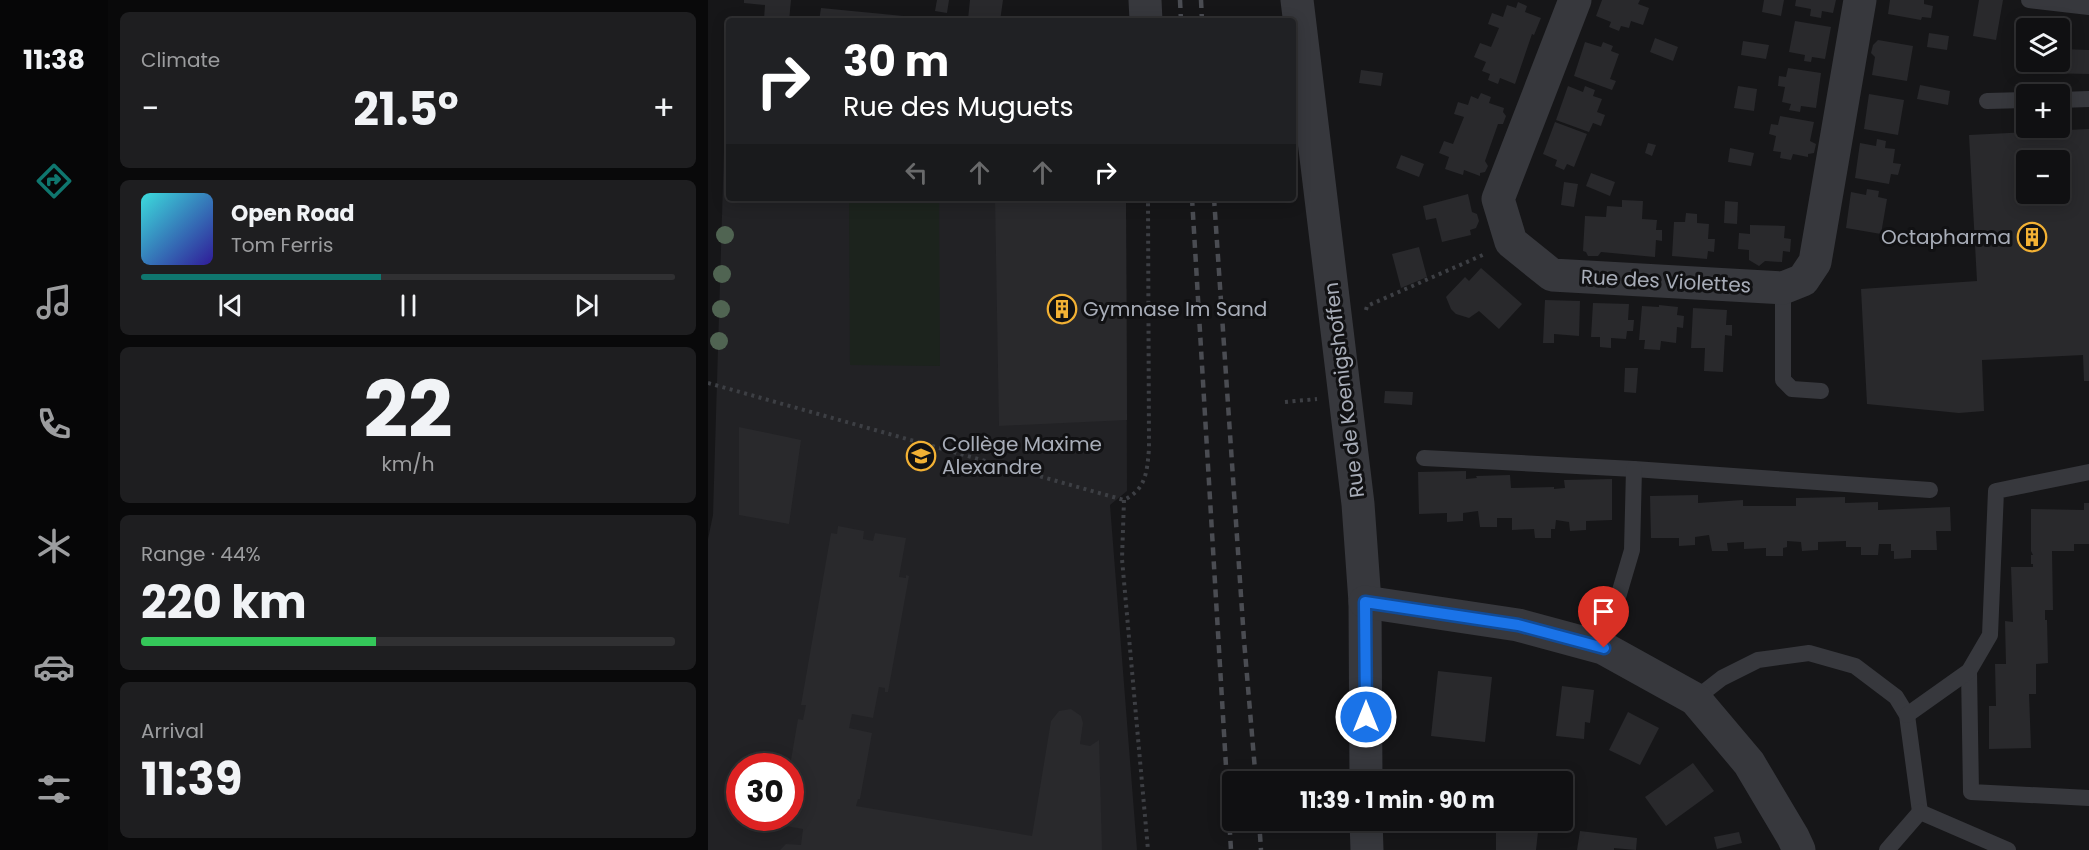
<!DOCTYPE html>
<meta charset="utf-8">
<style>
:root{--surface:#101012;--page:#1e1e20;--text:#f1f3f6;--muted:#9c9d9f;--line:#303032;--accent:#0f766e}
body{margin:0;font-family:Poppins,sans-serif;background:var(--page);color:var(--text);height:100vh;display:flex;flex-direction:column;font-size:22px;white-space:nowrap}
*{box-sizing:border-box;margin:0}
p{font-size:20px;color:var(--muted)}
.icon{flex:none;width:33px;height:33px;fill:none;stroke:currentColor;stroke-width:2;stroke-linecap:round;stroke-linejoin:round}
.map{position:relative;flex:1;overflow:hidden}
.sheet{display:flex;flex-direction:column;gap:12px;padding:12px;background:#09090a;width:600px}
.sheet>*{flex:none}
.banner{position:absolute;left:18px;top:18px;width:570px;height:183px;border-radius:6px;box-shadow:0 3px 15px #0003,0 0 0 2px var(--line);background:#202124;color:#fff;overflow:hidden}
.tools{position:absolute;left:1308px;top:18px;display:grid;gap:12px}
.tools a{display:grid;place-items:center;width:54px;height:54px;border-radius:6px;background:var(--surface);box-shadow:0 3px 15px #0003,0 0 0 2px var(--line);font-size:30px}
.speed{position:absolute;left:18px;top:753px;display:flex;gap:12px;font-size:30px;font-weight:700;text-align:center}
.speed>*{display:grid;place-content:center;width:78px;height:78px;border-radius:50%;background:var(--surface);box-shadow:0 3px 15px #0003,0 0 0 2px var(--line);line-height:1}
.speed .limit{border:9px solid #d22;background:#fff;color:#111}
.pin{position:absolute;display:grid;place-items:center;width:51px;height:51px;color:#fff;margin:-62px -26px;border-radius:50% 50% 50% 0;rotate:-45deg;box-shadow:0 0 6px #0007}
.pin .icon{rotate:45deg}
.me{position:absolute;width:66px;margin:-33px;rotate:0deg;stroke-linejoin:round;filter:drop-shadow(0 0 4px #0008)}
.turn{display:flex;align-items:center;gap:21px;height:126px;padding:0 18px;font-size:27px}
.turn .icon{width:78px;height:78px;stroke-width:2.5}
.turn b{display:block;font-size:42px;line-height:51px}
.lanes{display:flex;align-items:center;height:57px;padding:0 18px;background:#0003;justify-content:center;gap:30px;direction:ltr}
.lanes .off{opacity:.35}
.big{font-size:45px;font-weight:700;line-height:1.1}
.sheet .card{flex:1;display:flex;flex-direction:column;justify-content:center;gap:9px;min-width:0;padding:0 21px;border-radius:9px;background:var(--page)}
.sheet .dial{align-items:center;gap:0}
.dial b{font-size:78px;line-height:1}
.song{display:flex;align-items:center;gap:18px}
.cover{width:72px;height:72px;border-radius:9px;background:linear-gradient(135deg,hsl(180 70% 55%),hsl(250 70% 35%))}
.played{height:6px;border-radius:3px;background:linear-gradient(90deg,var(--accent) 45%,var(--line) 45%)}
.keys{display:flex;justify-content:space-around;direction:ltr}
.heat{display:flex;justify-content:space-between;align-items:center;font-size:33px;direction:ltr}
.charge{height:9px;border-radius:4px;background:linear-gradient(90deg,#34c759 44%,var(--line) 0)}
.trip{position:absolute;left:514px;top:771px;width:351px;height:60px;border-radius:6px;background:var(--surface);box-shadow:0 3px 15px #0003,0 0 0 2px var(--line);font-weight:700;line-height:60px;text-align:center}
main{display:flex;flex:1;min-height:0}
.menu{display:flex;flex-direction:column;width:108px;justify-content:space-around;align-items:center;background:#060607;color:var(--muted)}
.menu .icon{width:42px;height:42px}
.menu .current{color:var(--accent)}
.menu b{font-size:27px;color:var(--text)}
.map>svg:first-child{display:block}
</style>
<main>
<nav class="menu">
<b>11:38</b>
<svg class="icon current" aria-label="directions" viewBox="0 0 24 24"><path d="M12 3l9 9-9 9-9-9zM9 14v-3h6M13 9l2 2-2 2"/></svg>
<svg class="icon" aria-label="music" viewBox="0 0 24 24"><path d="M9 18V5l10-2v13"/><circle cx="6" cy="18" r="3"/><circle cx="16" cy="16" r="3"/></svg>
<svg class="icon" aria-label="phone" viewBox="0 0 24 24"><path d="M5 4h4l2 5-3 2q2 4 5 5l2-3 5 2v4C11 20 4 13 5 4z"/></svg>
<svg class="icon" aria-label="climate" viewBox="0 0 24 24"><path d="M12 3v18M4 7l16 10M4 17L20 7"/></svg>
<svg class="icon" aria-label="car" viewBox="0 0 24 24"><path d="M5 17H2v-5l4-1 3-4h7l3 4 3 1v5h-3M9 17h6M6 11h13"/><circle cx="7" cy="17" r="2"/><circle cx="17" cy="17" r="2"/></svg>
<svg class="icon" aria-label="filters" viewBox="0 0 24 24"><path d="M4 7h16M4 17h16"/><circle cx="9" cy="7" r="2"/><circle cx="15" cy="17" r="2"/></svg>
</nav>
<section class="sheet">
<div class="card"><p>Climate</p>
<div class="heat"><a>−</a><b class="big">21.5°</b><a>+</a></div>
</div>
<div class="card">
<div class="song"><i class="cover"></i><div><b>Open Road</b><p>Tom Ferris</p></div></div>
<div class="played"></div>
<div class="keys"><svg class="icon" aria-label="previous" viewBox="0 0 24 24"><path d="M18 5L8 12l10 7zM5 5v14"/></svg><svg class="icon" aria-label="pause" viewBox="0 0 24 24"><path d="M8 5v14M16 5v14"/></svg><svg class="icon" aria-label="next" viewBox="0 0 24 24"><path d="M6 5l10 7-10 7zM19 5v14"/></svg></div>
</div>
<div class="card dial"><b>22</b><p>km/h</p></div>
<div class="card"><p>Range · 44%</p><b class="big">220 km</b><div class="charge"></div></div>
<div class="card"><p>Arrival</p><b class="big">11:39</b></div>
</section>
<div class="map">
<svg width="1381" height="850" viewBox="0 0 1381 850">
<rect width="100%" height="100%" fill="#161618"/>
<path fill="#222225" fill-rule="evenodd" d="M17 116H21V198H418L419 491 402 505 429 850H0V539L5 515ZM32 766H82V818H32Z"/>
<path fill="#1c231d" d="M141 198H231L232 366 142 365Z"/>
<g fill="#29292c" fill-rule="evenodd">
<path d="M36 0H83L81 21 56 19 57 5 36 3Z"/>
<path d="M229 0H241L239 13 227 11Z"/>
<path d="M262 0H295L292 21H252V18L260 19Z"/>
<path d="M894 0H932L930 4 941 8 935 25 923 21 921 28 913 26 911 31 901 27 903 22 888 16Z"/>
<path d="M1056 0H1076L1073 16 1054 12Z"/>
<path d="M1088 0H1128L1125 13 1114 11 1113 18 1102 16 1103 9 1087 6Z"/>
<path d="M1182 0H1216V4L1225 6 1223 18 1214 17 1213 20 1180 14Z"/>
<path d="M1271 0H1295L1288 40 1265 36Z"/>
<path d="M810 2 819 6 817 12 833 18 826 35 824 34 807 84 792 78 790 84 780 80 782 74 774 71 778 62 766 57 772 43 783 47 791 28 780 24 784 13 795 17 799 5 808 8Z"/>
<path d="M113 8 216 18V21H111Z"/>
<path d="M1087 21 1123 27 1117 59 1104 57 1103 62 1096 61 1097 55 1081 52Z"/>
<path d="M1221 33 1241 36 1239 50 1219 47Z"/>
<path d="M947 38 970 47 965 61 942 52Z"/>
<path d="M1170 40 1205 46 1199 81 1164 75 1167 57 1163 53 1165 45Z"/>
<path d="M1035 41 1061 45 1058 59 1033 55Z"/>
<path d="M877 42 893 47 895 42 905 46 903 51 911 54 902 79 908 81 904 90 866 76Z"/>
<path d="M1352 49 1381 50V74L1336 73V62H1352Z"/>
<path d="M1080 68 1113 73 1108 108 1093 106 1092 112 1081 110 1083 104 1074 102 1077 87 1070 86 1071 76 1078 77Z"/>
<path d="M653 70 675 73 673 86 651 83Z"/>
<path d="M1212 85 1242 91 1240 105 1209 99Z"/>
<path d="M860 86 875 92 877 86 887 90 885 96 894 99 889 112 897 115 893 126 885 123 881 132 848 120Z"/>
<path d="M1030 86 1049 89 1046 111 1026 108Z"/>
<path d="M773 93 783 97 781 103 796 108 795 112 798 116 795 124H790L777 161 780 166 777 172 772 173V176L756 170 755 175 737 169 741 157 731 153 736 141 745 144 756 117 746 114 750 102 760 105 763 96 770 99Z"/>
<path d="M1161 94 1196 100 1190 135 1156 129Z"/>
<path d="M1072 116 1106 122 1102 141 1108 144 1106 153 1100 154V157L1085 154 1083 160 1072 158 1073 152 1065 151 1068 136 1061 134 1063 124 1070 125Z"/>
<path d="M847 122 879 134 866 167 859 164 856 170 847 166 849 160 835 154Z"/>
<path d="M1381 129V381H1376L1375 355 1274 360 1276 411 1251 413 1159 404 1153 289 1269 281 1261 135ZM1318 160H1352V194H1318Z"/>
<path d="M1169 139 1178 141 1177 148 1187 149 1185 163 1193 164 1190 175 1183 174 1181 184 1147 178 1152 143 1168 146Z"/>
<path d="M940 143 948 145 944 156 937 153Z"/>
<path d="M1022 148 1046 153 1043 166 1020 162Z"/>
<path d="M693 155 716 164 711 177 688 168Z"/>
<path d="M883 173 907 182 902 196 878 186Z"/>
<path d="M856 182 870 184 866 207 853 205Z"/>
<path d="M1159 189 1171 191 1170 197 1179 199 1173 234 1138 228 1143 192 1158 195Z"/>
<path d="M760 194 764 212 769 214 771 221 768 228 762 230 763 235 734 242 728 218 718 220 715 206Z"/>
<path d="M287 198H418L419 420 291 426Z"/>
<path d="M914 200 935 201 934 219 949 220 948 230H954V241L948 240 947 257 893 252 890 256H880L878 252 875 251 877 216 898 217 899 206 914 207Z"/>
<path d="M1017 201 1030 202 1029 224 1016 223Z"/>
<path d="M978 213 989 214V223L1001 224 1000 239H1007L1006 252 1000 251 999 259 964 256 966 222H977Z"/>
<path d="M1042 225 1077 226 1076 238 1083 239 1082 252 1075 251 1074 262 1057 261 1051 266 1041 260V250L1030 249 1031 233 1042 234Z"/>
<path d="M711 247 719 277 693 288 684 254Z"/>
<path d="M773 268 814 304 791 329 771 311 761 318 748 314 743 309 738 297 757 277 761 281Z"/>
<path d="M837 300 872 301 871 336 846 334V343H835Z"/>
<path d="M885 303 921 304 920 320H926L925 331H919L918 339 903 338V348L892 347V337H883Z"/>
<path d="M951 305 970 307 969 315 976 316 975 328 969 327 968 343 953 341 952 350 936 349 937 340H931L934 306 951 307Z"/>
<path d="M985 308 1019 310 1018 325H1024V336L1017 335 1015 372 996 371 997 348H983Z"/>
<path d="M917 368H930L928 393 916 392Z"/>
<path d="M677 391 705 392 704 405 676 403Z"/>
<path d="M31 427 93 440 81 524 31 515Z"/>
<path d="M758 471V479L769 478 768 476 802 475 803 488 846 487V489L857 488 856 480 904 479V520L878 521V530L862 531 861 522 848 520 847 529H843V538H827L826 529 804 530V518H789V527H772L770 511 755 513V521L739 522V513L711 514 710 472Z"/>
<path d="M990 495V503L1035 500V506H1088V498L1137 497V503L1170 502V510L1242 507 1243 531H1228L1229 550H1203V558L1186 559V551H1183V544H1171L1170 555H1153V547H1138V541L1110 542V550L1094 551 1093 542 1079 541V547L1075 548V556H1058V548L1036 549V542L1019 543 1020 551H1004L1001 535 987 537V545L971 546V538H943L942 496Z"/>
<path d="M1376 503H1381V544H1366V551H1344L1345 610H1337V620H1339L1340 663 1328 664V694H1321L1323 748 1281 749V706H1288L1287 664H1298L1297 621 1305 622 1303 567H1325V564H1323V555H1325L1323 551V509L1376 510Z"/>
<path d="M130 526 156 531 155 539 165 541 167 533 198 538 191 577 198 578V575L201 576 180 692H177V688L171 687 165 718 144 714 141 728 164 733 152 799H150L148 806 324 836 343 721 351 711 363 709 373 716 375 723 372 744 382 746 391 740 394 850H72L78 844 93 845 95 829 72 825 73 818H82V766L90 719 95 720 98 705H93L123 533 129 534Z"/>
<path d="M730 671 784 677 777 742 723 736Z"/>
<path d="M854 686 886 690 882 723 877 722 876 739 848 736Z"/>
<path d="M920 712 951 728 932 765 901 750Z"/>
<path d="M985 763 1006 791 958 826 937 797Z"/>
<path d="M732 820H773L772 827 739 823Z"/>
<path d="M788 829 830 832 828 850H788Z"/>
<path d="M872 831 929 838 928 850 906 848V850H869Z"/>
<path d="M1031 832 1034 843 1009 849 1006 837Z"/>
</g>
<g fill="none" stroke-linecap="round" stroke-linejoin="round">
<g stroke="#3d3f44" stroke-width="4" stroke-dasharray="3 4.5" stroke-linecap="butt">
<path d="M658 310 659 306 777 254"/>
<path d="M0 383 416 500C438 489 439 472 441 449L440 198"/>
<path d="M577 402 609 399"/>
<path d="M416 500 414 559 440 850"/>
</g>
<g stroke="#37383d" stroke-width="16">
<path d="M1321 0 1381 7"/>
<path d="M1352 100 1381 99"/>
<path d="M1279 101 1318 100"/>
<path d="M1075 288V380L1084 389 1113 391"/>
<path d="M716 458 926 469 1222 490"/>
<path d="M895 648 924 550 926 469"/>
<path d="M1261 671 1263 792 1381 798"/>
<path d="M987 699 1014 678 1050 660 1101 653 1147 666 1188 697 1199 715 1212 812"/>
<path d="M1199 715 1261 671 1282 635 1288 491 1381 472"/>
<path d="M1179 850 1212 812 1300 850"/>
</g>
<g stroke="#37383d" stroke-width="33">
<path d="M437 0 438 21"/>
<path d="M589 0 650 504 657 602 658 782"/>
<path d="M867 0 790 199 803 242 844 275 1075 288 1095 280 1107 262 1152 0"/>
<path d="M657 602 810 625 895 648 987 699 1041 763 1085 837 1091 850"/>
<path d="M658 820 659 850"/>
</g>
<g stroke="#4a4c52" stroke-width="4.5" stroke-dasharray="8 6" stroke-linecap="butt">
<path d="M472 0 473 21"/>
<path d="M493 0 494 21"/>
<path d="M484 198 523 850"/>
<path d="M506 198 536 640 548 782"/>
<path d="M551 820 553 850"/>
</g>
</g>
<g fill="#506452">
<circle cx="17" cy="235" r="9"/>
<circle cx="14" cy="274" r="9"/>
<circle cx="13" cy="309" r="9"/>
<circle cx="11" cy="341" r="9"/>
</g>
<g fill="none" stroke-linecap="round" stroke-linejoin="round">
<g stroke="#114b97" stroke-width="15">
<path id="route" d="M658 717 657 602 810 625 896 648"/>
</g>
<use href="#route" stroke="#1a73e8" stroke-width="10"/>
</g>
<defs>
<g id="building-ring" transform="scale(1.5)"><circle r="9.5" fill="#111113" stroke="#f2b134" stroke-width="1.5"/><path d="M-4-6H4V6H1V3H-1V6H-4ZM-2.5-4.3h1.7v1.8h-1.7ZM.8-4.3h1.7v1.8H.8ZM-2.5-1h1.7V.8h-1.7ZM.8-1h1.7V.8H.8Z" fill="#f2b134"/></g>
<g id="school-ring" transform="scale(1.5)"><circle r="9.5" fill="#111113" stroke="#f2b134" stroke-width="1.5"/><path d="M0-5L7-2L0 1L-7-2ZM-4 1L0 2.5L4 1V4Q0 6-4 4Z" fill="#f2b134"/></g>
</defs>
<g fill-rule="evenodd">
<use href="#building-ring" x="1324" y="237"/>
<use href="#building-ring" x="354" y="309"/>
<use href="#school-ring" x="213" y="456"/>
</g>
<g text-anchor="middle" stroke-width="6" stroke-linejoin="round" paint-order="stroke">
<g font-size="20" fill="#a8adb8" stroke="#111113" text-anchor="start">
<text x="1303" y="244" text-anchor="end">Octapharma</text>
<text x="375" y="316">Gymnase Im Sand</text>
<text x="234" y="451">Collège Maxime<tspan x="234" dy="23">Alexandre</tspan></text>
</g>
<g font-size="20" fill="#a8adb8" stroke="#111113">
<text transform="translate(958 281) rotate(3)" y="7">Rue des Violettes</text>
<text transform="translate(636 390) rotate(-97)" y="7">Rue de Koenigshoffen</text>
</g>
</g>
</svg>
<div class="tools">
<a><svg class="icon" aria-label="layers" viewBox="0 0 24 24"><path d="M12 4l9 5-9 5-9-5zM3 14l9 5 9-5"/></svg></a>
<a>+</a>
<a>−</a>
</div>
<div class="speed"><div class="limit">30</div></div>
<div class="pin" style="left:896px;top:648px;background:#d93025"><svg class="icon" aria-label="arrive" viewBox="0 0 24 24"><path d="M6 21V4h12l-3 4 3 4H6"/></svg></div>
<svg class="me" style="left:658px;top:717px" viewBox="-20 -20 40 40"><circle r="17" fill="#1a73e8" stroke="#fff" stroke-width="3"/><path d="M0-11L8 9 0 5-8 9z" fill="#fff"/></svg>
<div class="trip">11:39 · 1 min · 90 m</div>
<div class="banner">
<div class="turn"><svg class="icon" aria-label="right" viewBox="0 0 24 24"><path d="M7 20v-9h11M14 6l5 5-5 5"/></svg><div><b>30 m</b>Rue des Muguets</div></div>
<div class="lanes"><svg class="icon off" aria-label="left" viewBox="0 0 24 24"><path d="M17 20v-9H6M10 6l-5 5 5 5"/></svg><svg class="icon off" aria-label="ahead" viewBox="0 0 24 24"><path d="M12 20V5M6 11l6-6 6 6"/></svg><svg class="icon off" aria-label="ahead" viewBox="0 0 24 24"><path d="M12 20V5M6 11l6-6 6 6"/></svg><svg class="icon" aria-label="right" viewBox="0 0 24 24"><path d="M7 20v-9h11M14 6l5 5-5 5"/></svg></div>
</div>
</div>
</main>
